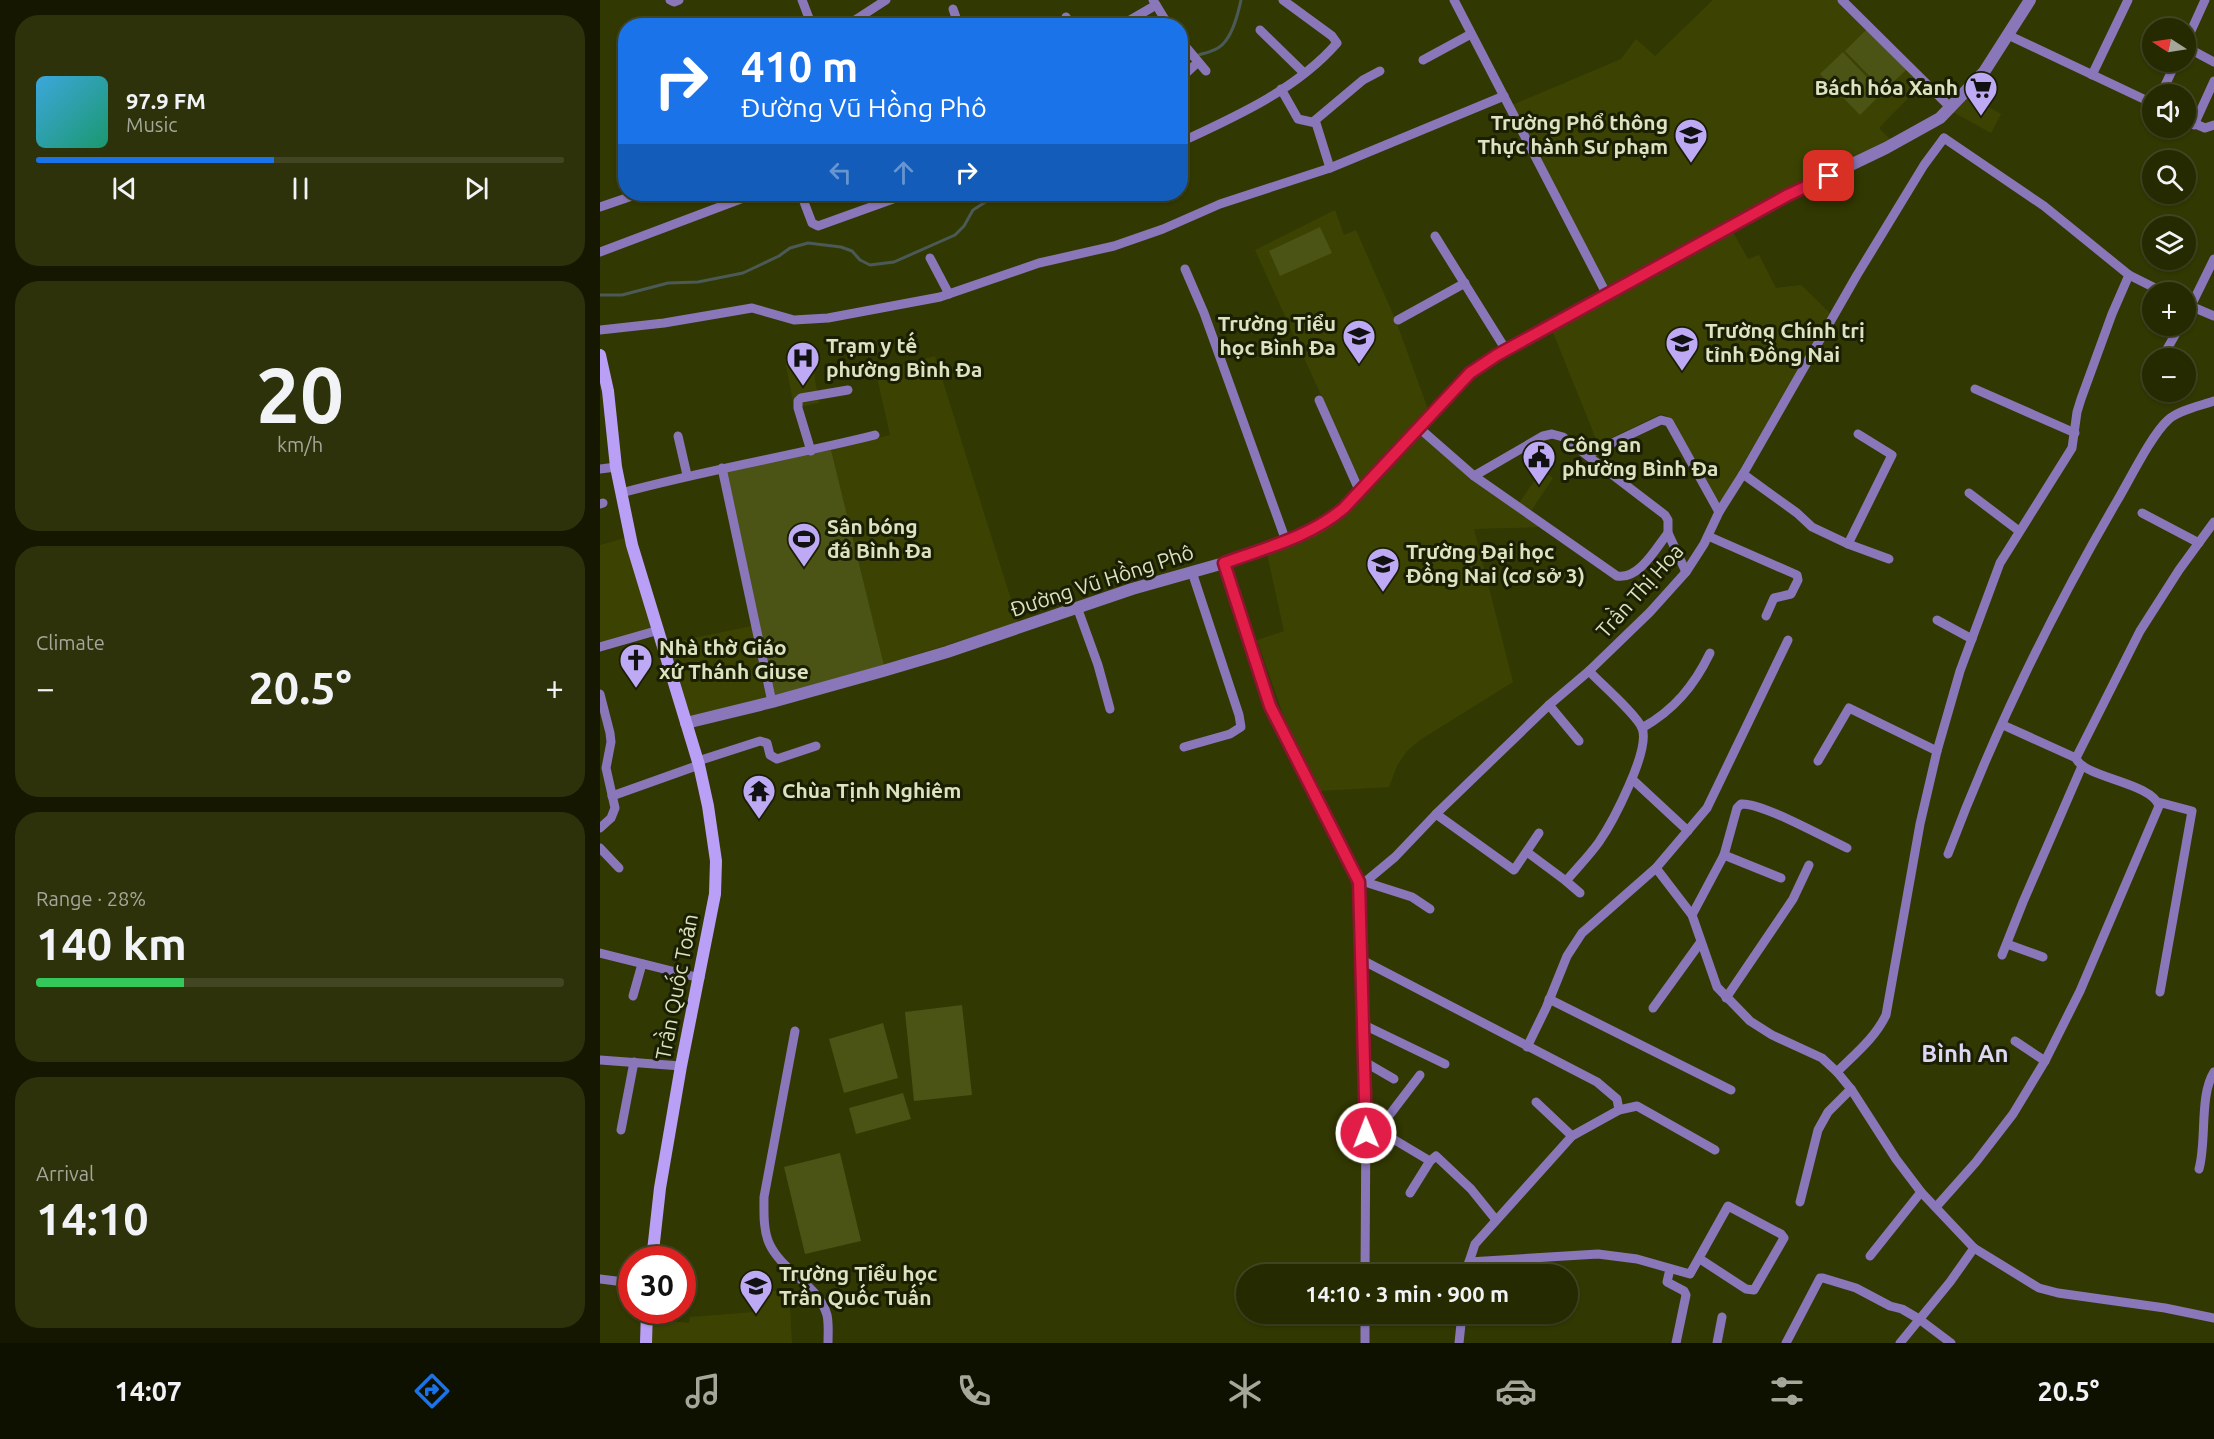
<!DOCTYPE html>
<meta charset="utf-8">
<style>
:root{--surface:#262a01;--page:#2e320b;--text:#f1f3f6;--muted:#a4a799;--line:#424623;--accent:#1a73e8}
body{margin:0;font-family:Ubuntu,sans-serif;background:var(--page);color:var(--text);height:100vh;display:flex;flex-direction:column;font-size:22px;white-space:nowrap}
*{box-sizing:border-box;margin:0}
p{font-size:20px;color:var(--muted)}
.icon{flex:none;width:33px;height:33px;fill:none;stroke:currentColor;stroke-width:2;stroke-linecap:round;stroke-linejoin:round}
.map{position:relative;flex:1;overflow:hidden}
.sheet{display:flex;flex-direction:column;gap:15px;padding:15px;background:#151701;width:600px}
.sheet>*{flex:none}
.hud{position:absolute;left:18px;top:18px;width:570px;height:183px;border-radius:24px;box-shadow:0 2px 4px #0004,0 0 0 2px var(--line);background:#1a73e8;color:#fff;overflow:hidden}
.needle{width:39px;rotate:282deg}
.fabs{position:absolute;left:1542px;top:18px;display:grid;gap:12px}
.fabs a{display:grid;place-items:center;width:54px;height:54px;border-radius:50%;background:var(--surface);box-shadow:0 2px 4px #0004,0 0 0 2px var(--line);font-size:30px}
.speed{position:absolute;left:18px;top:1246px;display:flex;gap:12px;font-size:30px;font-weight:700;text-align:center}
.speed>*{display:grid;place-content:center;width:78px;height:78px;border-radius:50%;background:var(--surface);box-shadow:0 2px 4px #0004,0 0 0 2px var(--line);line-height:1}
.speed .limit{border:9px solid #d22;background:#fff;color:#111}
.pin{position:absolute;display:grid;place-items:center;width:51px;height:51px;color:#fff;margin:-26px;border-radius:12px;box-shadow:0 3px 9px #0006}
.me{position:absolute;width:66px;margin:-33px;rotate:359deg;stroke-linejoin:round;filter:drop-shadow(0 0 4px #0008)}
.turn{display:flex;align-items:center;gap:21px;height:126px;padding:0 24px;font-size:27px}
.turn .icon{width:78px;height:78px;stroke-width:2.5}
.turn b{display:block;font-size:42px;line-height:51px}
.lanes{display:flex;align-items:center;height:57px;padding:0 24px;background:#0003;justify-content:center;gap:30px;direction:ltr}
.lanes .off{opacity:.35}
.big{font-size:45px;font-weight:700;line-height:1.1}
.sheet .widget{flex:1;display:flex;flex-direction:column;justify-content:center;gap:9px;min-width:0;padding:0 21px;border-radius:24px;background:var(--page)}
.sheet .dial{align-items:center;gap:0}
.dial b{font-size:78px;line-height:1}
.song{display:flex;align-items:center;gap:18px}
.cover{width:72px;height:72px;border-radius:9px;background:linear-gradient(135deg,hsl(200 70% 55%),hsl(160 70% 35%))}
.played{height:6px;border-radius:3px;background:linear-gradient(90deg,var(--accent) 45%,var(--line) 45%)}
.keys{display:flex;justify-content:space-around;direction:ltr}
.heat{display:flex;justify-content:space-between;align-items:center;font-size:33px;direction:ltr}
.charge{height:9px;border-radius:4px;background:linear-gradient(90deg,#34c759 28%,var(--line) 0)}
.trip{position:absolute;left:636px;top:1264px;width:342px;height:60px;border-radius:30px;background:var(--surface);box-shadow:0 2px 4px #0004,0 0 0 2px var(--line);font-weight:700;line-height:60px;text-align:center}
.menu{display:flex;height:96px;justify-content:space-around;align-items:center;background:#0f1100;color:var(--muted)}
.menu .icon{width:42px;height:42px}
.menu .on{color:var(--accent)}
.menu b{font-size:27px;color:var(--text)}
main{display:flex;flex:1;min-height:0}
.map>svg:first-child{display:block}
</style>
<main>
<section class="sheet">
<div class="widget">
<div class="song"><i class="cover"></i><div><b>97.9 FM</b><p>Music</p></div></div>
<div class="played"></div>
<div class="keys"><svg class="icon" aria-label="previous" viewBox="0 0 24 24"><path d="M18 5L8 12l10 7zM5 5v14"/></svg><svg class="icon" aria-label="pause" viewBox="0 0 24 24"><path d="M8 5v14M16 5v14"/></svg><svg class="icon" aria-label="next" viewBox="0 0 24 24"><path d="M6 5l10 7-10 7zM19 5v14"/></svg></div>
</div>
<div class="widget dial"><b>20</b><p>km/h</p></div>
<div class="widget"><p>Climate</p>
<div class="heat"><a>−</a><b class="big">20.5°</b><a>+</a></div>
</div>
<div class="widget"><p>Range · 28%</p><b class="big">140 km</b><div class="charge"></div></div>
<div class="widget"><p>Arrival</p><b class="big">14:10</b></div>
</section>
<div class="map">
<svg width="1614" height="1343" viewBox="0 0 1614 1343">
<rect width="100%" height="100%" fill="#323801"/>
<g fill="#3c4302">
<path d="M1113 0H1247L1327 79 1279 128 1290 139 1007 288 912 105 1021 59 1036 39 1055 56Z"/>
<path d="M1369 96 1401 114 1391 133 1353 112Z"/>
<path d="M735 210 744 235 756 230 796 321 828 409 760 481 655 250Z"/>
<path d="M1133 232 1148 259 1159 255 1176 288 1201 285 1230 313 1117 509 1074 421 1067 416 1061 414 998 444 952 330Z"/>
<path d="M211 355 219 403 194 408 185 359Z"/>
<path d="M335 356 418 622 284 665 231 450 290 435 276 373Z"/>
<path d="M820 434 940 527 874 529 913 682 820 740 807 751 797 766 789 787 719 791 683 715 657 640 684 631 667 554 717 534Z"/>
<path d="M942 470 953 478 931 511 919 503Z"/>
<path d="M25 538 52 628 0 644V545Z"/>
<path d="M152 626 168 698 90 716 69 643Z"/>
<path d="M189 1290 192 1343H52V1319L89 1323 90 1317 154 1312V1292Z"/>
</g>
<g fill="#4b5315">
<path d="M1267 29 1307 69 1284 91 1245 51Z"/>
<path d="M1243 52 1282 93 1260 115 1220 74Z"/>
<path d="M720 227 732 253 680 276 669 251Z"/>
<path d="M231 450 284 665 175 695 126 471Z"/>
<path d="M362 1005 372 1095 314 1101 305 1012Z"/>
<path d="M283 1023 298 1078 244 1093 229 1039Z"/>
<path d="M303 1093 311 1119 256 1134 249 1108Z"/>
<path d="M240 1153 261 1241 205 1254 184 1167Z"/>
</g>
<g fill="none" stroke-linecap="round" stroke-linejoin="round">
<g stroke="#4b5a57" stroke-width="3">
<path d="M580 68C594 51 602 57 618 48 632 40 638 14 641 0"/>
<path d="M0 295H22L68 283 98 282 143 273 179 256 190 248 208 243 241 247 252 251 260 260 270 265 294 262 355 235 364 226 373 210 387 201 398 198 424 199 458 194"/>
</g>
<g stroke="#8a77ba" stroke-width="9">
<path d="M70 0 74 2 79 0"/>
<path d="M202 0 212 26"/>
<path d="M553 0 569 26"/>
<path d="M854 0 1007 295"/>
<path d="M1242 0 1350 107"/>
<path d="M353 9 359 26"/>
<path d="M466 17 472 26"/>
<path d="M246 26 286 0"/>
<path d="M520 26 556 5"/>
<path d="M660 30 704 73"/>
<path d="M1408 35 1552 103"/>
<path d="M580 40 606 71"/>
<path d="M1586 42 1605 0"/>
<path d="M1586 47 1614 62"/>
<path d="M823 60 871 34"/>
<path d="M1492 75 1528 0"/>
<path d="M580 79 598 62"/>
<path d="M681 89 698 119 716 123 730 168"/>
<path d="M1561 94 1576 62"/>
<path d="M1586 120 1605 128 1614 125"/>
<path d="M713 122 763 80 780 71"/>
<path d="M1594 125 1614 81"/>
<path d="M1344 138 1444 206 1529 275 1563 292"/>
<path d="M583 141C637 116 697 89 737 43L732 36 683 0"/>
<path d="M201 194 212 223 218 226 307 194"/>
<path d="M0 207 38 194"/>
<path d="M835 236 906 350"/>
<path d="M0 252 154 194"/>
<path d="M330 258 349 294"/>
<path d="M585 269 604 313 686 541"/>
<path d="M1588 305 1614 316"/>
<path d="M1586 316 1614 259"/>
<path d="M798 320 865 283"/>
<path d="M0 330 64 323 152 308 194 320 228 318 340 297 439 263 514 246 563 229 620 204 730 168 904 96"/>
<path d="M1562 358 1580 326"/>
<path d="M1547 385 1552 375"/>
<path d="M1375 389 1475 433"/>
<path d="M719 400 759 490"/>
<path d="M818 427 874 476 1017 576C1039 580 1056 548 1068 533"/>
<path d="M78 436 87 475"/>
<path d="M211 451 198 408V401L201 398 248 390"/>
<path d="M987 455 1061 420 1069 422 1119 512"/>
<path d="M122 468 172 702"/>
<path d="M0 469 16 467"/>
<path d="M1143 474 1197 513 1212 527 1248 544 1292 455 1258 434"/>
<path d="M874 476 943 436 952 434 963 437 1065 515 1068 520V533L1086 572"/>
<path d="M21 493C105 470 191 456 275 435"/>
<path d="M1369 493 1419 531"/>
<path d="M0 504 3 503"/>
<path d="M1542 513 1599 543"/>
<path d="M1108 536 1197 575 1198 580 1191 594 1174 598 1166 616"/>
<path d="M1248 544 1289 559"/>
<path d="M624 563 670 706 759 882 763 1061 766 1109 765 1275"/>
<path d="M477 607 498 665 510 709"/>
<path d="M1337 620 1372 639"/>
<path d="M0 647 59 630"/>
<path d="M0 694 10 733 11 742 6 768 15 808 11 818 0 828"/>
<path d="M949 705 979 741"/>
<path d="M1042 728C1074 710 1094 686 1110 653"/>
<path d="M584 747 630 734 641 727 639 715 592 572"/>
<path d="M1476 758 1540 631 1579 570 1614 522"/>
<path d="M98 761 160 741 167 743 170 755 177 759 216 746"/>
<path d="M1218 761 1249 708 1337 751"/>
<path d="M1032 779 1088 831"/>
<path d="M12 796 99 765"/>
<path d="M1558 802 1592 811 1560 992"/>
<path d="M836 814 914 870 939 833"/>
<path d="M0 848 19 868"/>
<path d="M927 852 966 881"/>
<path d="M1348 854C1394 732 1451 614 1517 501 1529 481 1552 434 1568 420 1579 410 1600 406 1614 401"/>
<path d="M1124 855 1181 878"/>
<path d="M1056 868 1092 915 1117 987 1150 1021 1172 1035 1222 1058 1237 1072 1251 1089 1296 1159 1321 1192 1374 1248 1439 1288 1458 1293 1565 1308 1614 1318"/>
<path d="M759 882H765L795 857 836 814 949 705 989 671 1050 612 1086 572 1104 544 1119 512 1143 474 1257 275 1324 165 1344 138"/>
<path d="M765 882 812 897 830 909"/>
<path d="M980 893 966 881C977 868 989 856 999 842 1012 823 1051 750 1042 728 1036 714 1001 684 989 671"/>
<path d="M1092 915 1124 855 1137 808 1141 804C1161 802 1225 838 1247 848"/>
<path d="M1407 944 1443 957"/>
<path d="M0 953 100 978"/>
<path d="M1402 955 1423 902 1482 766"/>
<path d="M762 960 997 1082 1017 1099 1019 1110"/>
<path d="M33 996 42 964"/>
<path d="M1126 998 1193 899 1209 865"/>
<path d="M949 999 1131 1090"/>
<path d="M1053 1008 1100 943"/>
<path d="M762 1024 845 1064"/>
<path d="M195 1031 164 1197C164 1212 163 1229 169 1243 182 1272 218 1284 227 1315 229 1324 228 1334 228 1343"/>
<path d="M1415 1041 1445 1061"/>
<path d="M927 1047 946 1008 967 956 982 933 1056 868 1107 808 1188 640"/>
<path d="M0 1060 81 1066"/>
<path d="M763 1061 794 1079"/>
<path d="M1237 1072C1255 1054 1275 1038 1286 1015L1320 824 1337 751 1360 671 1400 563 1472 448 1477 412 1481 399 1512 314 1529 275"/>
<path d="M936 1102 972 1136"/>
<path d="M767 1111 778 1130 830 1161 836 1156 871 1189 896 1220"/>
<path d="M21 1130 34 1062"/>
<path d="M778 1130 820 1075"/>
<path d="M1599 1169C1607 1140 1599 1096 1614 1072"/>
<path d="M810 1193 830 1161"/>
<path d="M1200 1202 1218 1130 1228 1112 1251 1089"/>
<path d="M1336 1207 1376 1162 1413 1114 1445 1061 1480 991 1559 806C1551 782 1483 778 1476 758L1403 725"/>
<path d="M1270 1256 1321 1192"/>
<path d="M869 1262 998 1254 1037 1259 1090 1274 1128 1206 1181 1234 1184 1238 1154 1290 1146 1289 1100 1259"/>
<path d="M1070 1269 1067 1282 1084 1291 1086 1295 1076 1343"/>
<path d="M867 1275 869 1262 875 1244 972 1136 1019 1110 1037 1106 1115 1150"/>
<path d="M0 1279 32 1283"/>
<path d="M765 1343V1314"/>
<path d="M859 1343 862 1314"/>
<path d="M1117 1343 1122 1317"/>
<path d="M1186 1343 1220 1278H1223L1256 1288 1290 1306 1302 1309 1319 1319 1351 1343"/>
<path d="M1300 1343 1350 1282 1374 1248"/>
</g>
<path stroke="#8a77ba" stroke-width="12" d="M86 723 172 702 283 671 347 652 532 589 624 563 713 530 728 521 744 508 870 373 897 355 1188 195 1286 148 1340 118 1384 72 1430 0"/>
<g stroke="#b9a0f6" stroke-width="12">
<path d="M0 355 8 391 16 467 32 545 99 765 108 806 116 861 115 894 81 1066 60 1188 52 1260"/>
<path d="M46 1343 47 1311"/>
</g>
</g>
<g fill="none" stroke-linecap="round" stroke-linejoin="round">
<g stroke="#92132f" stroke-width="15">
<path id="route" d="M766 1133 759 882 670 706 624 563C665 548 710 537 744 508L870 373 897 355 1188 195 1229 176"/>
</g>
<use href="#route" stroke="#e11d48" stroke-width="10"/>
</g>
<defs>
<g id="supermarket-pin" transform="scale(1.725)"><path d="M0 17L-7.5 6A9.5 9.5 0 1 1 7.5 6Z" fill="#bea9f5" stroke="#1a1e03"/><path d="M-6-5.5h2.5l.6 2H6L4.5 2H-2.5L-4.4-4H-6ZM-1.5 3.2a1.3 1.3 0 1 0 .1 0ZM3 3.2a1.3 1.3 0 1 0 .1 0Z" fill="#111"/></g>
<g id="school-pin" transform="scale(1.725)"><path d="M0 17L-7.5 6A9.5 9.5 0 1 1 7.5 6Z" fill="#bea9f5" stroke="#1a1e03"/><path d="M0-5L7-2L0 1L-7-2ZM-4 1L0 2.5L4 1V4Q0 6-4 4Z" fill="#111"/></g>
<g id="hospital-pin" transform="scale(1.725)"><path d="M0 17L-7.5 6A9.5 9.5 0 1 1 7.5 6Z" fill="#bea9f5" stroke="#1a1e03"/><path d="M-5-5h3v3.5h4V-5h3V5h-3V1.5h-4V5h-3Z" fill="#111"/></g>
<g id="civic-pin" transform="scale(1.725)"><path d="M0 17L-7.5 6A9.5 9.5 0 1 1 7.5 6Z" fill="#bea9f5" stroke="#1a1e03"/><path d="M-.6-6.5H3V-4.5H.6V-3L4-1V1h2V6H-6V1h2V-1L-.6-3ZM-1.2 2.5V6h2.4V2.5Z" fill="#111"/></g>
<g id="stadium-pin" transform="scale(1.725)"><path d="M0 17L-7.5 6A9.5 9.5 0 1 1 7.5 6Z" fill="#bea9f5" stroke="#1a1e03"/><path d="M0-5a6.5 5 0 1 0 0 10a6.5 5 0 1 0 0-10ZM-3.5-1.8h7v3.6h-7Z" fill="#111"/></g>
<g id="university-pin" transform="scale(1.725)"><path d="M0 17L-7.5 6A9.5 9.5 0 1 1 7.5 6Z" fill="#bea9f5" stroke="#1a1e03"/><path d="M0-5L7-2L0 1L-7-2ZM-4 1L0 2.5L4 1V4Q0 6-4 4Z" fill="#111"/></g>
<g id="church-pin" transform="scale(1.725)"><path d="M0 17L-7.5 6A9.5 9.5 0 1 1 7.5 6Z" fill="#bea9f5" stroke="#1a1e03"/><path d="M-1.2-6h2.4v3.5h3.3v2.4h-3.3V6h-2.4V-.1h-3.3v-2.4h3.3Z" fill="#111"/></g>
<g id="temple-pin" transform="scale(1.725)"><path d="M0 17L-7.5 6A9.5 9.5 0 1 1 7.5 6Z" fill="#bea9f5" stroke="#1a1e03"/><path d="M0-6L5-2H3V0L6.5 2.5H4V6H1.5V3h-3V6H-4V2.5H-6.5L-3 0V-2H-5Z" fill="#111"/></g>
</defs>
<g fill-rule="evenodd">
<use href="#supermarket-pin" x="1381" y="88"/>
<use href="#school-pin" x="1091" y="135"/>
<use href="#school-pin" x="759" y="336"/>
<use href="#school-pin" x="1082" y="343"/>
<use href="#hospital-pin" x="203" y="358"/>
<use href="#civic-pin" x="939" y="457"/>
<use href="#stadium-pin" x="204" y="539"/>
<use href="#university-pin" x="783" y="564"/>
<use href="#church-pin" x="36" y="660"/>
<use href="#temple-pin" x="159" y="791"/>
<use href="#school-pin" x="156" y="1286"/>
</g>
<g text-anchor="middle" stroke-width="6" stroke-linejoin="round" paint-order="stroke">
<g font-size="21" font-weight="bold" fill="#dde3c1" stroke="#1a1e03" text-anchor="start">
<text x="1358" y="95" text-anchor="end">Bách hóa Xanh</text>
<text x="1068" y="130" text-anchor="end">Trường Phổ thông<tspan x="1068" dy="24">Thực hành Sư phạm</tspan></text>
<text x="736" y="331" text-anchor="end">Trường Tiểu<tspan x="736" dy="24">học Bình Đa</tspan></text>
<text x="1105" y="338">Trường Chính trị<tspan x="1105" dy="24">tỉnh Đồng Nai</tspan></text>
<text x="226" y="353">Trạm y tế<tspan x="226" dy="24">phường Bình Đa</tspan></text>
<text x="962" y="452">Công an<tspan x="962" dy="24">phường Bình Đa</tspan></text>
<text x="227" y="534">Sân bóng<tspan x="227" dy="24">đá Bình Đa</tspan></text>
<text x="806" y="559">Trường Đại học<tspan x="806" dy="24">Đồng Nai (cơ sở 3)</tspan></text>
<text x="59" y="655">Nhà thờ Giáo<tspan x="59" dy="24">xứ Thánh Giuse</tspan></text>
<text x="182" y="798">Chùa Tịnh Nghiêm</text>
<text x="179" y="1281">Trường Tiểu học<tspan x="179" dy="24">Trần Quốc Tuấn</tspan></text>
</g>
<g font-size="21" fill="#dde3c1" stroke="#1a1e03">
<text transform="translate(502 581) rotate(-18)" y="7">Đường Vũ Hồng Phô</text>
<text transform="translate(1040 591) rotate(-48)" y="7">Trần Thị Hoa</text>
<text transform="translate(77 987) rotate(-79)" y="7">Trần Quốc Toản</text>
</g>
<g font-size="24" font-weight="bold" fill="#ded7f4" stroke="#1a1e03">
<text x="1365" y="1062">Bình An</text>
</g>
</g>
</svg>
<div class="fabs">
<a><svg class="needle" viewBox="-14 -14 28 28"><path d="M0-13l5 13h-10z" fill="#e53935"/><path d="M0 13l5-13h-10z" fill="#a4a799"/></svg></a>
<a><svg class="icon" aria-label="sound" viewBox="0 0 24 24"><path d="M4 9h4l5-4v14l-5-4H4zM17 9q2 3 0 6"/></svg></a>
<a><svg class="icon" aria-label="search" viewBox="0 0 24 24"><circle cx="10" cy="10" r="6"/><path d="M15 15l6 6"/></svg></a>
<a><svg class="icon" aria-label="layers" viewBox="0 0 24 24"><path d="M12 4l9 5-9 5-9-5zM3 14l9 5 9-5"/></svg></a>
<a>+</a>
<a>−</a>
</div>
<div class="speed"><div class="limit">30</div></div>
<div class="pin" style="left:1229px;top:176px;background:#d93025"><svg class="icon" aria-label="arrive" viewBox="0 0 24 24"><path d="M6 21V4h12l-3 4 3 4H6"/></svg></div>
<svg class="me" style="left:766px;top:1133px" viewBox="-20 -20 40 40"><circle r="17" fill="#e11d48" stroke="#fff" stroke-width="3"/><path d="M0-11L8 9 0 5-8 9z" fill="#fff"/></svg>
<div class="trip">14:10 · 3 min · 900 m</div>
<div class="hud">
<div class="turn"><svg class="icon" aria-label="right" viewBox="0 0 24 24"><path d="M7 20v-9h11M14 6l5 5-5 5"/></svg><div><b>410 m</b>Đường Vũ Hồng Phô</div></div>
<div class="lanes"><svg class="icon off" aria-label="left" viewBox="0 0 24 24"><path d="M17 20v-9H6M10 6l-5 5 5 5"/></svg><svg class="icon off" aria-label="ahead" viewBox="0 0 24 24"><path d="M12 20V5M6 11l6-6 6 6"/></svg><svg class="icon" aria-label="right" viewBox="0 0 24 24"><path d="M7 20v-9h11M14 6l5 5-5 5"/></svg></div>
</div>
</div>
</main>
<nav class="menu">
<b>14:07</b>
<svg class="icon on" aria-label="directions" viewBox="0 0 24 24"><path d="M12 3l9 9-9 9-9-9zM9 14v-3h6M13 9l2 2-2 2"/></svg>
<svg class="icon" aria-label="music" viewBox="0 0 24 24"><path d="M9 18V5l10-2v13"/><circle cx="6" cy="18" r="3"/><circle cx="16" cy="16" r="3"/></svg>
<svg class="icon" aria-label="phone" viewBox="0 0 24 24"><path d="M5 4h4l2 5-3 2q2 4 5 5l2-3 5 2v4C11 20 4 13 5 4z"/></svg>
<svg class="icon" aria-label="climate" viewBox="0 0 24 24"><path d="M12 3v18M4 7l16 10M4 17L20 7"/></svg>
<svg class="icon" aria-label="car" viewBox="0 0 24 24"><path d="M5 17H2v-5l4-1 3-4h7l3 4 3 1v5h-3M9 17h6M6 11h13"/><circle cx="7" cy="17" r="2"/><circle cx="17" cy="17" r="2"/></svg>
<svg class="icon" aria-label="filters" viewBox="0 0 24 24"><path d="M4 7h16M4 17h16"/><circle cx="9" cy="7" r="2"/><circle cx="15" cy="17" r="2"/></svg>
<b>20.5°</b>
</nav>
